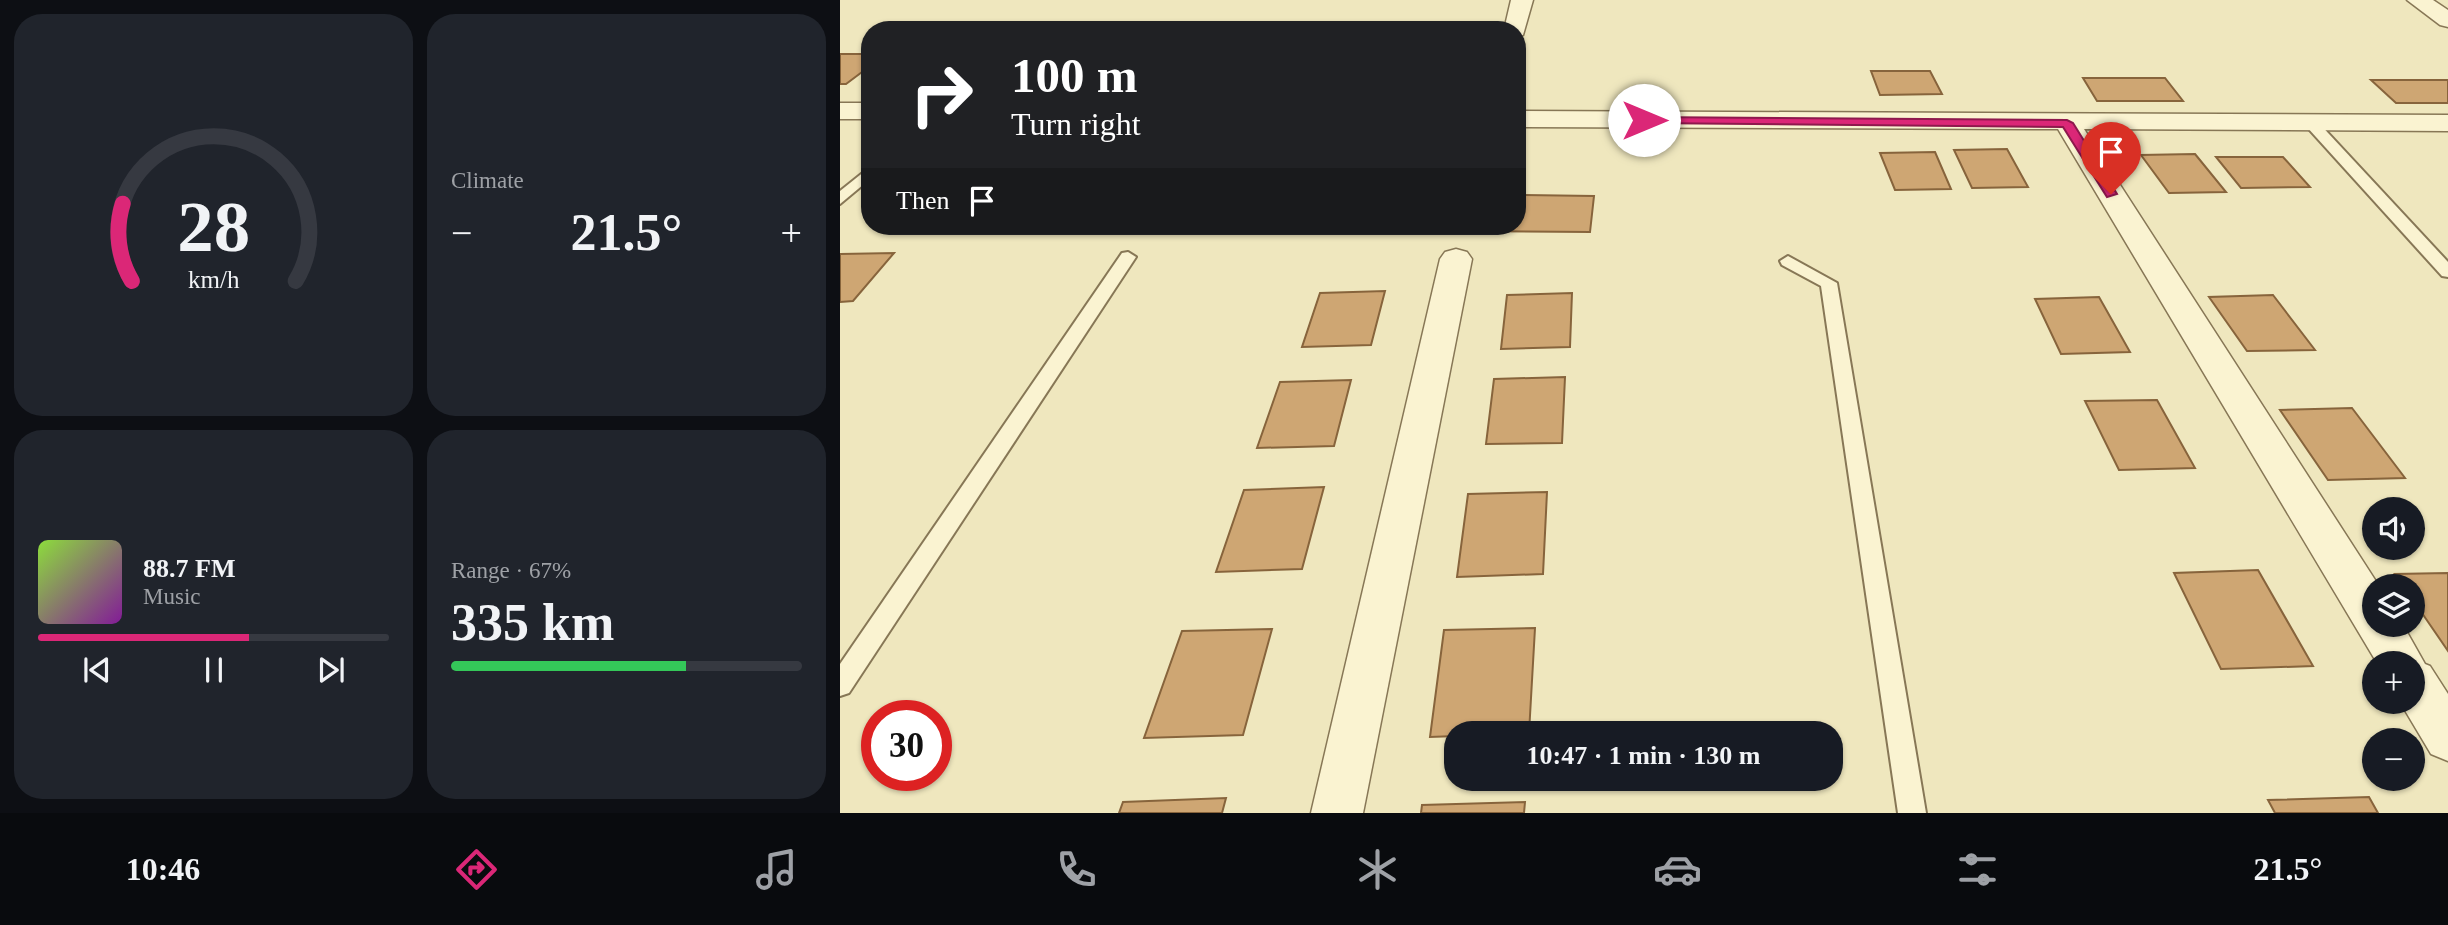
<!DOCTYPE html>
<meta charset="utf-8">
<style>
:root{--surface:#171b24;--page:#20242c;--text:#f1f3f6;--muted:#9ea1a6;--line:#363941;--accent:#db2777}
body{margin:0;font-family:"Times New Roman",serif;background:var(--page);color:var(--text);height:100vh;display:flex;flex-direction:column;font-size:26px;white-space:nowrap}
*{box-sizing:border-box;margin:0}
p{font-size:23px;color:var(--muted)}
.icon{flex:none;width:38px;height:38px;fill:none;stroke:currentColor;stroke-width:2;stroke-linecap:round;stroke-linejoin:round}
.map{position:relative;flex:1;overflow:hidden}
.drawer{display:flex;flex-direction:column;gap:14px;padding:14px;background:#0d0f14;width:840px}
.drawer>*{flex:none}
.guide{position:absolute;left:21px;top:21px;width:665px;height:214px;border-radius:28px;box-shadow:0 2px 5px #0004;background:#202124;color:#fff;overflow:hidden}
.controls{position:absolute;left:1522px;top:497px;display:grid;gap:14px}
.controls a{display:grid;place-items:center;width:63px;height:63px;border-radius:50%;background:var(--surface);box-shadow:0 2px 5px #0004;font-size:35px}
.speed{position:absolute;left:21px;top:700px;display:flex;gap:14px;font-size:35px;font-weight:700;text-align:center}
.speed>*{display:grid;place-content:center;width:91px;height:91px;border-radius:50%;background:var(--surface);box-shadow:0 2px 5px #0004;line-height:1}
.speed .limit{border:10px solid #d22;background:#fff;color:#111}
.pin{position:absolute;display:grid;place-items:center;width:60px;height:60px;color:#fff;margin:-72px -30px;border-radius:50% 50% 50% 0;rotate:-45deg;box-shadow:0 0 7px #0007}
.pin .icon{rotate:45deg}
.me{position:absolute;width:77px;margin:-38px;rotate:90deg;stroke-linejoin:round;filter:drop-shadow(0 0 5px #0008)}
.turn{display:flex;align-items:center;gap:24px;height:147px;padding:0 35px;font-size:32px}
.turn .icon{width:91px;height:91px;stroke-width:2.5}
.turn b{display:block;font-size:49px;line-height:60px}
.then{display:flex;align-items:center;height:66px;padding:0 35px;background:#0003;gap:14px;font-size:26px}
.big{font-size:52px;font-weight:700;line-height:1.1}
.drawer .card{flex:1;display:flex;flex-direction:column;justify-content:center;gap:10px;min-width:0;padding:0 24px;border-radius:28px;background:var(--page)}
.drawer .dial{align-items:center;gap:0}
.dial svg{height:182px;overflow:visible;fill:none;stroke:var(--line);stroke-width:7;stroke-linecap:round;text-anchor:middle}
.dial text{fill:var(--text);stroke:none}
.song{display:flex;align-items:center;gap:21px}
.cover{width:84px;height:84px;border-radius:10px;background:linear-gradient(135deg,hsl(90 70% 55%),hsl(290 70% 35%))}
.played{height:7px;border-radius:4px;background:linear-gradient(90deg,var(--accent) 60%,var(--line) 60%)}
.keys{display:flex;justify-content:space-around;direction:ltr}
.heat{display:flex;justify-content:space-between;align-items:center;font-size:38px;direction:ltr}
.charge{height:10px;border-radius:5px;background:linear-gradient(90deg,#34c759 67%,var(--line) 0)}
.drawer .tiles{flex:1;display:grid;gap:14px;grid-template-columns:repeat(2,1fr)}
.trip{position:absolute;left:604px;top:721px;width:399px;height:70px;border-radius:28px;background:var(--surface);box-shadow:0 2px 5px #0004;font-weight:700;line-height:70px;text-align:center}
.menu{display:flex;height:112px;justify-content:space-around;align-items:center;background:#090b0e;color:var(--muted)}
.menu .icon{width:49px;height:49px}
.menu .selected{color:var(--accent)}
.menu b{font-size:32px;color:var(--text)}
main{display:flex;flex:1;min-height:0}
.map>svg:first-child{display:block}
</style>
<main>
<section class="drawer">
<div class="tiles">
<div class="card dial"><svg viewBox="0 0 100 80">
<path d="M14 69A42 42 0 1 1 86 69"/>
<path d="M14 69A42 42 0 0 1 10 35" stroke="#db2777"/>
<text x="50" y="56" font-size="32" font-weight="700">28</text>
<text x="50" y="72" font-size="11">km/h</text>
</svg></div>
<div class="card"><p>Climate</p>
<div class="heat"><a>−</a><b class="big">21.5°</b><a>+</a></div>
</div>
<div class="card">
<div class="song"><i class="cover"></i><div><b>88.7 FM</b><p>Music</p></div></div>
<div class="played"></div>
<div class="keys"><svg class="icon" aria-label="previous" viewBox="0 0 24 24"><path d="M18 5L8 12l10 7zM5 5v14"/></svg><svg class="icon" aria-label="pause" viewBox="0 0 24 24"><path d="M8 5v14M16 5v14"/></svg><svg class="icon" aria-label="next" viewBox="0 0 24 24"><path d="M6 5l10 7-10 7zM19 5v14"/></svg></div>
</div>
<div class="card"><p>Range · 67%</p><b class="big">335 km</b><div class="charge"></div></div>
</div>
</section>
<div class="map">
<svg width="1608" height="813" viewBox="0 0 1608 813">
<rect width="100%" height="100%" fill="#efe7be"/>
<g fill="#cea673" stroke="#87643c" stroke-width="2">
<path d="M0 54H30V66L6 84H0Z"/>
<path d="M1031 71H1090L1102 94 1040 95Z"/>
<path d="M1243 78H1325L1343 101H1257Z"/>
<path d="M1531 80H1608V103H1556Z"/>
<path d="M1167 149 1188 187 1132 188 1114 150Z"/>
<path d="M1095 152 1111 189 1055 190 1040 153Z"/>
<path d="M1355 154 1386 192 1329 193 1301 155Z"/>
<path d="M1376 157H1443L1470 187 1401 188Z"/>
<path d="M677 195 754 196 750 232 516 230 518 226H677Z"/>
<path d="M54 253 13 301 0 302V254Z"/>
<path d="M545 291 531 345 462 347 480 293Z"/>
<path d="M732 293 730 347 661 349 667 295Z"/>
<path d="M1433 295 1475 350 1407 351 1369 297Z"/>
<path d="M1259 297 1290 352 1221 354 1195 299Z"/>
<path d="M725 377 722 443 646 444 654 379Z"/>
<path d="M511 380 494 446 417 448 440 382Z"/>
<path d="M1317 400 1355 468 1279 470 1245 401Z"/>
<path d="M1512 408 1565 478 1488 480 1440 410Z"/>
<path d="M484 487 462 569 376 572 404 490Z"/>
<path d="M707 492 703 574 617 577 628 494Z"/>
<path d="M1418 570 1473 666 1381 669 1334 573Z"/>
<path d="M1608 573V651L1573 600V586H1564L1555 574Z"/>
<path d="M695 628 689 733H616V736L590 737 604 630Z"/>
<path d="M432 629 403 735 304 738 342 631Z"/>
<path d="M1529 797 1538 813H1435L1428 800Z"/>
<path d="M386 798 382 813H279L283 802Z"/>
<path d="M685 802 684 813H581L582 805Z"/>
</g>
<g fill="none" stroke-linecap="round" stroke-linejoin="round">
<g stroke="#877756" stroke-width="4">
<g id="service">
<path d="M1471 119 1476 120 1608 262V277L1602 276 1466 126 1464 123Z"/>
<path d="M30 167V179L0 204V191Z"/>
<path d="M288 252 296 257 9 693 0 696V664L282 253Z"/>
<path d="M948 256 997 283 1086 813H1058L981 286 942 265 940 261Z"/>
</g>
</g>
<g stroke="#877756" stroke-width="3">
<g id="minor">
<path d="M671 0H693L683 35 677 36V30H664Z"/>
<path d="M1567 0H1593L1608 10V27L1600 25Z"/>
<rect x="0" y="103" width="30" height="16"/>
<path d="M677 111 1608 115V131L1244 129 1539 586H1535V625H1563L1585 664 1590 666 1608 694V761L1591 754 1560 702H1573V663H1537L1218 129 677 127Z"/>
<path d="M616 249 627 252 632 259 523 813H471L600 259 605 252Z"/>
</g>
</g>
<use href="#service" fill="#faf3d1" fill-rule="evenodd"/>
<use href="#minor" fill="#faf3d1" fill-rule="evenodd"/>
</g>
<path fill="#db2777" stroke="#8e194d" stroke-width="2" d="M800 117 1227 120 1233 123 1277 194 1267 197 1223 127 804 123 800 122Z"/>
</svg>
<div class="controls">
<a><svg class="icon" aria-label="sound" viewBox="0 0 24 24"><path d="M4 9h4l5-4v14l-5-4H4zM17 9q2 3 0 6"/></svg></a>
<a><svg class="icon" aria-label="layers" viewBox="0 0 24 24"><path d="M12 4l9 5-9 5-9-5zM3 14l9 5 9-5"/></svg></a>
<a>+</a>
<a>−</a>
</div>
<div class="speed"><div class="limit">30</div></div>
<div class="pin" style="left:1271px;top:194px;background:#d93025"><svg class="icon" aria-label="arrive" viewBox="0 0 24 24"><path d="M6 21V4h12l-3 4 3 4H6"/></svg></div>
<svg class="me" style="left:804px;top:120px" viewBox="-20 -20 40 40"><circle r="19" fill="#fff"/><path d="M0-13L10 11 0 6-10 11z" fill="#db2777"/></svg>
<div class="trip">10:47 · 1 min · 130 m</div>
<div class="guide">
<div class="turn"><svg class="icon" aria-label="right" viewBox="0 0 24 24"><path d="M7 20v-9h11M14 6l5 5-5 5"/></svg><div><b>100 m</b>Turn right</div></div>
<div class="then">Then<svg class="icon" aria-label="arrive" viewBox="0 0 24 24"><path d="M6 21V4h12l-3 4 3 4H6"/></svg></div>
</div>
</div>
</main>
<nav class="menu">
<b>10:46</b>
<svg class="icon selected" aria-label="directions" viewBox="0 0 24 24"><path d="M12 3l9 9-9 9-9-9zM9 14v-3h6M13 9l2 2-2 2"/></svg>
<svg class="icon" aria-label="music" viewBox="0 0 24 24"><path d="M9 18V5l10-2v13"/><circle cx="6" cy="18" r="3"/><circle cx="16" cy="16" r="3"/></svg>
<svg class="icon" aria-label="phone" viewBox="0 0 24 24"><path d="M5 4h4l2 5-3 2q2 4 5 5l2-3 5 2v4C11 20 4 13 5 4z"/></svg>
<svg class="icon" aria-label="climate" viewBox="0 0 24 24"><path d="M12 3v18M4 7l16 10M4 17L20 7"/></svg>
<svg class="icon" aria-label="car" viewBox="0 0 24 24"><path d="M5 17H2v-5l4-1 3-4h7l3 4 3 1v5h-3M9 17h6M6 11h13"/><circle cx="7" cy="17" r="2"/><circle cx="17" cy="17" r="2"/></svg>
<svg class="icon" aria-label="filters" viewBox="0 0 24 24"><path d="M4 7h16M4 17h16"/><circle cx="9" cy="7" r="2"/><circle cx="15" cy="17" r="2"/></svg>
<b>21.5°</b>
</nav>
